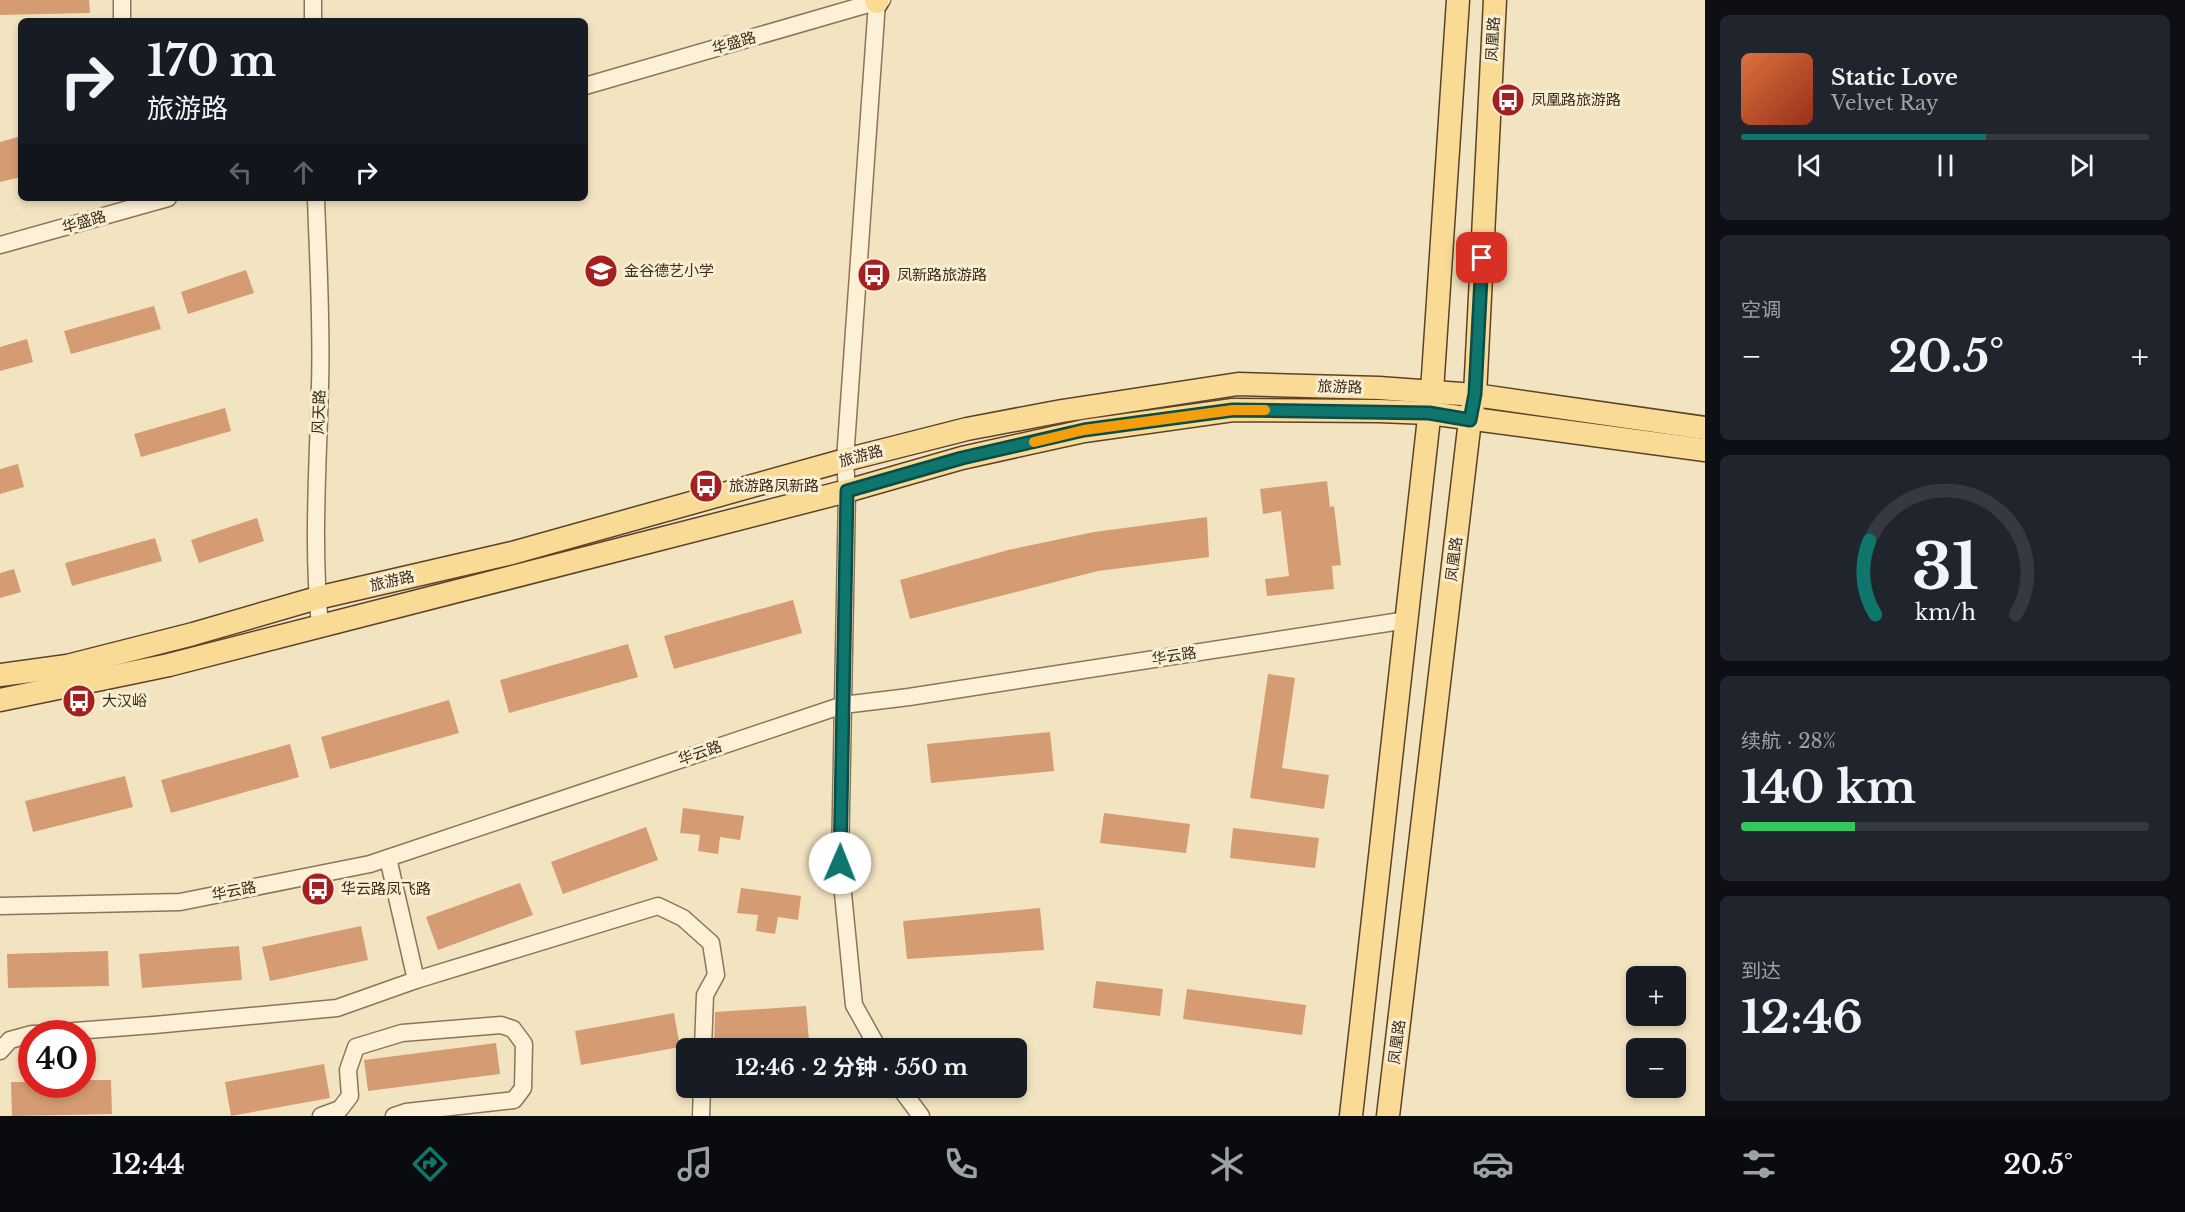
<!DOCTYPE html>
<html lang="zh">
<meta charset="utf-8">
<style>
:root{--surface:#171b24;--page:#20242c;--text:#f1f3f6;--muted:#9ea1a6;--line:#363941;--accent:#0f766e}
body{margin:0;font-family:"Libre Baskerville","Noto Sans SC",serif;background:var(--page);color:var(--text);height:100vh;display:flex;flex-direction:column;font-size:22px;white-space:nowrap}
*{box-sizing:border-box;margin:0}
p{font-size:20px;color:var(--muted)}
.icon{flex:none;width:33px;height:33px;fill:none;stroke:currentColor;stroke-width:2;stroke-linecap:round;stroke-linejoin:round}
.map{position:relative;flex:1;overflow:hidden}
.drawer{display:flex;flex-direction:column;gap:15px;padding:15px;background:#0d0f14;width:480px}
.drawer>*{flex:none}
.hud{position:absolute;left:18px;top:18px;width:570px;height:183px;border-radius:9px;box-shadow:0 3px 9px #0003;background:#171b24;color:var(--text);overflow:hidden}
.fabs{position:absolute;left:1626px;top:966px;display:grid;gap:12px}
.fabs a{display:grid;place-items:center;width:60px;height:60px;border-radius:9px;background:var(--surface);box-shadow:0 3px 9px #0003;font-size:30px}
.speed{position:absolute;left:18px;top:1020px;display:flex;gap:12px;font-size:30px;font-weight:700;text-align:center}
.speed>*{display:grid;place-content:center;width:78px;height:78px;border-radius:50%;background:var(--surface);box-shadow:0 3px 9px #0003;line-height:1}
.speed .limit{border:9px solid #d22;background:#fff;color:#111}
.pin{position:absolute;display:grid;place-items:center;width:51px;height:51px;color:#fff;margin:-26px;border-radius:12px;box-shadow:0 3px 9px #0006}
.me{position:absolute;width:66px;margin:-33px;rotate:1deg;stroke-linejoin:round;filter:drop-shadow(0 0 4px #0008)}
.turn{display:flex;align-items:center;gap:21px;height:126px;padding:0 30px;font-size:27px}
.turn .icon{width:78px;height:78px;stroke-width:2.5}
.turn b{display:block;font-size:42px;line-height:51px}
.lanes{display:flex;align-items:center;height:57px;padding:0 30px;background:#0003;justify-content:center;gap:30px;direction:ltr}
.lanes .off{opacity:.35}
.big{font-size:45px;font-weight:700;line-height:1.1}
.drawer .widget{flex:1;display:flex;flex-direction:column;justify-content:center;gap:9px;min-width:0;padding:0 21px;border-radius:9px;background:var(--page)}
.drawer .dial{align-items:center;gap:0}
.dial svg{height:156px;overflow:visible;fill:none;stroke:var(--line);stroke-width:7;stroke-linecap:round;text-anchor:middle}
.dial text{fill:var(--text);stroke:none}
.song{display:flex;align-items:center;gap:18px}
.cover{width:72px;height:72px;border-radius:9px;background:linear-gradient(135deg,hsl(20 70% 55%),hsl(10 70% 35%))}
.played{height:6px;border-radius:3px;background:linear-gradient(90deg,var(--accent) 60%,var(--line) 60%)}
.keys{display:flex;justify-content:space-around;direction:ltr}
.heat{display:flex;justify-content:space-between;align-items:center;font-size:33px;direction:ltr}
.charge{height:9px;border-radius:4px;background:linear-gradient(90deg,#34c759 28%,var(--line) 0)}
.trip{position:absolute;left:676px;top:1038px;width:351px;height:60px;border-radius:9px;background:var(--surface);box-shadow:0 3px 9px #0003;font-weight:700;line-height:60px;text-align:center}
.tab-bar{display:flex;height:96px;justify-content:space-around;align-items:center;background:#090b0e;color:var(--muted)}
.tab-bar .icon{width:42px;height:42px}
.tab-bar .active{color:var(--accent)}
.tab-bar b{font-size:27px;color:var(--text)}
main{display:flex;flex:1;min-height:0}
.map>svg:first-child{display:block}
</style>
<main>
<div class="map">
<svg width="1705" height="1116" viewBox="0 0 1705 1116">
<rect width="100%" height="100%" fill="#f3e4c1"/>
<g fill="#d59c73">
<path d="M0 0H89L90 13 0 15Z"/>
<path d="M21 136V177L0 182V142Z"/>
<path d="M246 270 254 293 188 314 181 292Z"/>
<path d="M154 306 161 329 71 354 64 331Z"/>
<path d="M27 339 33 362 0 371V347Z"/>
<path d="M225 408 231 431 141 457 134 434Z"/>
<path d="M18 464 24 487 0 494V469Z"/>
<path d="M1327 481 1330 507 1334 506 1341 565 1332 566 1334 589 1267 596 1265 579 1289 576 1281 511 1263 514 1260 489Z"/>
<path d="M1207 517 1209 557 1098 571 910 619 900 580 1008 550 1094 532Z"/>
<path d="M257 518 264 541 199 563 191 540Z"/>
<path d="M155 538 162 561 72 586 65 563Z"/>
<path d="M14 569 21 592 0 598V573Z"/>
<path d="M793 600 802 633 674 669 664 636Z"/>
<path d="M628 644 638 677 509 713 500 680Z"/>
<path d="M1268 674 1295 678 1282 768 1329 775 1324 809 1250 798Z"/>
<path d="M449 700 459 733 330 769 321 737Z"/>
<path d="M1050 732 1054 771 931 783 927 744Z"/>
<path d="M290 744 299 777 171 813 161 780Z"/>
<path d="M125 776 133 807 33 832 25 801Z"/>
<path d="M683 808 744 816 740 840 720 837 718 854 698 851 700 835 680 833Z"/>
<path d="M1104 813 1190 824 1186 853 1100 843Z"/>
<path d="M646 827 658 860 563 894 551 862Z"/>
<path d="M1233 828 1319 838 1315 868 1230 858Z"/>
<path d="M520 883 533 915 438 950 426 917Z"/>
<path d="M741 888 801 896 798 920 778 917 775 934 756 931 758 915 737 913Z"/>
<path d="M1040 908 1044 950 907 959 903 921Z"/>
<path d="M361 926 368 960 270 981 262 947Z"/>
<path d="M239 946 242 980 142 988 139 954Z"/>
<path d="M108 951 109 986 8 988 7 954Z"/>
<path d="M1096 981 1163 989 1160 1016 1093 1008Z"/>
<path d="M1187 989 1306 1005 1302 1035 1183 1019Z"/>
<path d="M806 1006 809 1041 714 1047 715 1012Z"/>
<path d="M674 1013 680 1047 581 1065 575 1031Z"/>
<path d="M496 1043 500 1074 368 1091 364 1060Z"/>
<path d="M324 1064 330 1098 231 1116 225 1082Z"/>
<path d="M82 1080H111L112 1114 12 1116 11 1082H32V1084H82Z"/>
</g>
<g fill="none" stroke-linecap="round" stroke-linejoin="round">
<g stroke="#8e7456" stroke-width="19">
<g id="minor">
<path d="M122 0V21"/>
<path d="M313 0V21"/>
<path d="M877 2 845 460 847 491 840 863 854 1005 878 1048"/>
<path d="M585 86 882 0"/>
<path d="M316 198C318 260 322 323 320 385 318 465 312 546 320 626"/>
<path d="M0 245 168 198"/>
<path d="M0 906 180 902 370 864 843 705 909 697 1407 620"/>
<path d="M416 980 658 906 683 918 711 943 716 975 705 995 703 1048"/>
<path d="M35 1034 154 1025 337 1008 416 980 388 858"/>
<path d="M0 1051 10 1040 32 1034"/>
<path d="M900 1088 921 1116"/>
<path d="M321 1116 340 1109 350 1096 348 1070 356 1047 402 1033 501 1025 513 1029 524 1044 523 1088 514 1100 406 1112 394 1116"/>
<path d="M701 1116 702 1088"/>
</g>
</g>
<g stroke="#5c422b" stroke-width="25">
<g id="major">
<path d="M876 0 877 2"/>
<path d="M0 675 67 666 193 634 317 598 512 553 845 460 967 429 1062 411 1238 384 1379 388 1475 395 1705 428"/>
<path d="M0 700 169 665 847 491 962 458 1084 431 1233 410 1379 411 1429 413 1705 450"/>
<path d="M1351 1116 1432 391 1458 0"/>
<path d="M1388 1116 1470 420 1475 395 1495 0"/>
</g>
</g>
<use href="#minor" stroke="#fcf1d6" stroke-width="16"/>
<use href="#major" stroke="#f9db95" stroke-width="22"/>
</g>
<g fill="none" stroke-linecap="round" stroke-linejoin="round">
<g stroke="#0a4d48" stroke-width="15">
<path id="route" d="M840 863 847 491 962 458 1084 430 1233 410 1429 413 1470 420 1475 394 1482 258"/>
</g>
<use href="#route" stroke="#0f766e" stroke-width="10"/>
<path stroke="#f59e0b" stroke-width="10" d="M1034 442 1084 430 1233 410H1265"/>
</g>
<defs>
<g id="bus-disc" transform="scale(1.725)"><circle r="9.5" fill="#a42020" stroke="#f9eed2"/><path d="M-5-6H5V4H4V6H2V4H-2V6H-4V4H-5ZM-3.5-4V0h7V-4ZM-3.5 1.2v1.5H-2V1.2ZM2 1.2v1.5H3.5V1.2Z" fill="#fff"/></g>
<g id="school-disc" transform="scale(1.725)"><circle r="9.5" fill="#a42020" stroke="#f9eed2"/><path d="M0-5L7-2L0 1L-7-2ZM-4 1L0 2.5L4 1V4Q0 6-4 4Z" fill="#fff"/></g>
</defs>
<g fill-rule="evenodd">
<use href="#bus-disc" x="1508" y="100"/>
<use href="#school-disc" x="601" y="271"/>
<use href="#bus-disc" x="874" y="275"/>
<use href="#bus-disc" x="706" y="486"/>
<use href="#bus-disc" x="79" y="701"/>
<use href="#bus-disc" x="318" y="889"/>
</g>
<g text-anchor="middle" stroke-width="6" stroke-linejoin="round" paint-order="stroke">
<g font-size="15" fill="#3c2c1c" stroke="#f9eed2">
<text transform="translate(1493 39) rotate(-87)" y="5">凤凰路</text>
<text transform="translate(734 43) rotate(-16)" y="5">华盛路</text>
<text transform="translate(84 222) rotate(-16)" y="5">华盛路</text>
<text transform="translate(1340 387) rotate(2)" y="5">旅游路</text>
<text transform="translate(319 412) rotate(-88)" y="5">风天路</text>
<text transform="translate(861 456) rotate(-15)" y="5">旅游路</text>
<text transform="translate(1454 559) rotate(-83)" y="5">凤凰路</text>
<text transform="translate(392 581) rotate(-13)" y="5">旅游路</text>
<text transform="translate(1174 656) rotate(-9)" y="5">华云路</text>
<text transform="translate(700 753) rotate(-19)" y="5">华云路</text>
<text transform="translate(234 891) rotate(-11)" y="5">华云路</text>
<text transform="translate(1397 1042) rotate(-83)" y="5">凤凰路</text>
</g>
<g font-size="15" fill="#3c2c1c" stroke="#f9eed2" text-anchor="start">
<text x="1531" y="105">凤凰路旅游路</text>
<text x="624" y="276">金谷德艺小学</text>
<text x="897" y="280">凤新路旅游路</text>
<text x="729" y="491">旅游路凤新路</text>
<text x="102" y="706">大汉峪</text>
<text x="341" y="894">华云路凤飞路</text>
</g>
</g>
</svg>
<div class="fabs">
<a>+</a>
<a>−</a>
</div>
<div class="speed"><div class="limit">40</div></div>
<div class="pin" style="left:1482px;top:258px;background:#d93025"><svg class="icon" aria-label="arrive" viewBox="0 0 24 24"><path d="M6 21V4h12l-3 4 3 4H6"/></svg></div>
<svg class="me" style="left:840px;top:863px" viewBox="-20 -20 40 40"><circle r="19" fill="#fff"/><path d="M0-13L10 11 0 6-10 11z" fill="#0f766e"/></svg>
<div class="trip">12:46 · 2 分钟 · 550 m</div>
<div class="hud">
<div class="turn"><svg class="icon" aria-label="right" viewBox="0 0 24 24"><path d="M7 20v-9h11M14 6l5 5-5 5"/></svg><div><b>170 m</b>旅游路</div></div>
<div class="lanes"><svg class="icon off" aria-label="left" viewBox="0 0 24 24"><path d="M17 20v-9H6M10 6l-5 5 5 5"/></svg><svg class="icon off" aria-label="ahead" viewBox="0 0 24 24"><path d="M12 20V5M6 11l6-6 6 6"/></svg><svg class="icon" aria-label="right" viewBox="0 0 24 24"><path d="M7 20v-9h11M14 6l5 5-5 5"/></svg></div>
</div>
</div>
<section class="drawer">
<div class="widget">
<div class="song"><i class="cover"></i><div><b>Static Love</b><p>Velvet Ray</p></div></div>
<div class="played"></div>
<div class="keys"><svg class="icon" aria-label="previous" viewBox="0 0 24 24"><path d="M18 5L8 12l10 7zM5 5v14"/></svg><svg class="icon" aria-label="pause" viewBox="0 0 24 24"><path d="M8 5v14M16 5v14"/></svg><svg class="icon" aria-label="next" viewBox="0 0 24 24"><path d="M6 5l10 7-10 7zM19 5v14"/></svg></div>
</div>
<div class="widget"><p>空调</p>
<div class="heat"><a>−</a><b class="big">20.5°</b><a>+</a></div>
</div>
<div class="widget dial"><svg viewBox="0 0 100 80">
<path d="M14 69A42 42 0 1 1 86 69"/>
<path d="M14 69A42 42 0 0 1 11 31" stroke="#0f766e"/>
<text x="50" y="56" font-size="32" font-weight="700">31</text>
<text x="50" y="72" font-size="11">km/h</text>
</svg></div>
<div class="widget"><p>续航 · 28%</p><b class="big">140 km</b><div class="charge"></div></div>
<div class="widget"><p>到达</p><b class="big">12:46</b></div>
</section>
</main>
<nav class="tab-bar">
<b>12:44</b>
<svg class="icon active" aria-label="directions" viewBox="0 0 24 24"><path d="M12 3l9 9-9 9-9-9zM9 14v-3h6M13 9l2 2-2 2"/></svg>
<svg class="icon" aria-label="music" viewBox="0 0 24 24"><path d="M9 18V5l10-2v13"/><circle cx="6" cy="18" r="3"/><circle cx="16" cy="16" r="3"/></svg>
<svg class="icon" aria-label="phone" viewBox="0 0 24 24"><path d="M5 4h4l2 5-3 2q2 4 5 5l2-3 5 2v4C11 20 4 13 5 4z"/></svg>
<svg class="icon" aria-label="climate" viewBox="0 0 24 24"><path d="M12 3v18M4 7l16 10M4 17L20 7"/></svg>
<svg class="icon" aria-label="car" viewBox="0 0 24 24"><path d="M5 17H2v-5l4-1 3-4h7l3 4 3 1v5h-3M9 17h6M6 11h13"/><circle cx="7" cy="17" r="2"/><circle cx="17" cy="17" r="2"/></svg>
<svg class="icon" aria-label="filters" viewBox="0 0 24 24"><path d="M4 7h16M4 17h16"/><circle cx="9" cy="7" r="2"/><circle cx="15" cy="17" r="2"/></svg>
<b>20.5°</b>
</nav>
